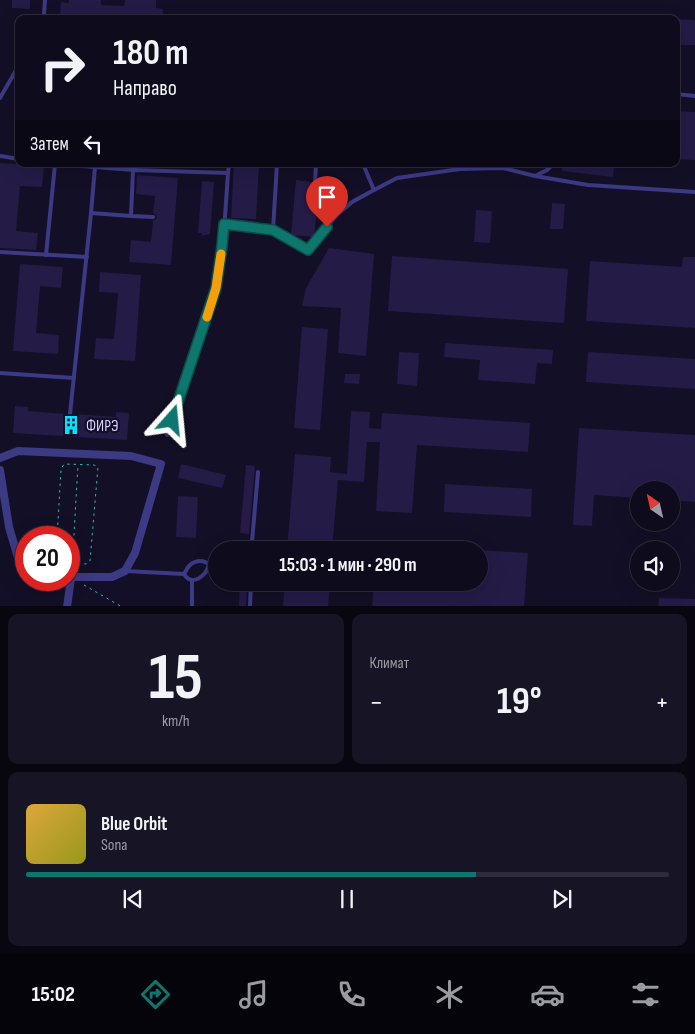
<!DOCTYPE html>
<html lang="ru">
<meta charset="utf-8">
<style>
:root{--surface:#0e0b1c;--page:#171425;--text:#f1f3f6;--muted:#9b9ba3;--line:#2e2b3b;--accent:#0f766e}
body{margin:0;font-family:"Sofia Sans Condensed",sans-serif;background:var(--page);color:var(--text);height:100vh;display:flex;flex-direction:column;font-size:19px;white-space:nowrap}
*{box-sizing:border-box;margin:0}
p{font-size:16px;color:var(--muted)}
.icon{flex:none;width:28px;height:28px;fill:none;stroke:currentColor;stroke-width:2;stroke-linecap:round;stroke-linejoin:round}
.map{position:relative;height:606px;overflow:hidden}
.panel{display:flex;flex-direction:column;gap:8px;padding:8px;background:#08060f;flex:1}
.panel>*{flex:none}
.top-card{position:absolute;left:15px;top:15px;width:665px;height:152px;border-radius:10px;box-shadow:0 5px 20px #0002,0 0 0 1px var(--line);background:#0e0b1c;color:var(--text);overflow:hidden}
.needle{width:32px;rotate:326deg}
.tools{position:absolute;left:630px;top:481px;display:grid;gap:10px}
.tools a{display:grid;place-items:center;width:50px;height:50px;border-radius:50%;background:var(--surface);box-shadow:0 5px 20px #0002,0 0 0 1px var(--line);font-size:25px}
.speed{position:absolute;left:15px;top:526px;display:flex;gap:10px;font-size:25px;font-weight:700;text-align:center}
.speed>*{display:grid;place-content:center;width:65px;height:65px;border-radius:50%;background:var(--surface);box-shadow:0 5px 20px #0002,0 0 0 1px var(--line);line-height:1}
.speed .limit{border:8px solid #d22;background:#fff;color:#111}
.pin{position:absolute;display:grid;place-items:center;width:42px;height:42px;color:#fff;margin:-51px -21px;border-radius:50% 50% 50% 0;rotate:-45deg;box-shadow:0 0 5px #0007}
.pin .icon{rotate:45deg}
.me{position:absolute;width:55px;margin:-28px;rotate:18deg;stroke-linejoin:round;filter:drop-shadow(0 0 4px #0008)}
.turn{display:flex;align-items:center;gap:18px;height:105px;padding:0 15px;font-size:22px}
.turn .icon{width:65px;height:65px;stroke-width:2.5}
.turn b{display:block;font-size:35px;line-height:42px}
.then{display:flex;align-items:center;height:48px;padding:0 15px;background:#0003;gap:10px;font-size:19px}
.big{font-size:38px;font-weight:700;line-height:1.1}
.panel .tile{flex:1;display:flex;flex-direction:column;justify-content:center;gap:8px;min-width:0;padding:0 18px;border-radius:10px;background:var(--page)}
.panel .dial{align-items:center;gap:0}
.dial b{font-size:65px;line-height:1}
.song{display:flex;align-items:center;gap:15px}
.cover{width:60px;height:60px;border-radius:8px;background:linear-gradient(135deg,hsl(40 70% 55%),hsl(60 70% 35%))}
.played{height:5px;border-radius:2px;background:linear-gradient(90deg,var(--accent) 70%,var(--line) 70%)}
.keys{display:flex;justify-content:space-around;direction:ltr}
.heat{display:flex;justify-content:space-between;align-items:center;font-size:28px;direction:ltr}
.panel .tiles{flex:1;display:grid;gap:8px;grid-template-columns:1fr 1fr}
.tile:last-child{grid-column:span 2}
.trip{position:absolute;left:208px;top:541px;width:280px;height:50px;border-radius:25px;background:var(--surface);box-shadow:0 5px 20px #0002,0 0 0 1px var(--line);font-weight:700;line-height:50px;text-align:center}
.dock{display:flex;height:80px;justify-content:space-around;align-items:center;background:#06040b;color:var(--muted)}
.dock .icon{width:35px;height:35px}
.dock .on{color:var(--accent)}
.dock b{font-size:22px;color:var(--text)}
.map>svg:first-child{display:block}
</style>
<div class="map">
<svg width="695" height="607" viewBox="0 0 695 607">
<rect width="100%" height="100%" fill="#130f26"/>
<g fill="#241b47">
<path d="M12 0H30V9L12 8Z"/>
<path d="M69 0H101V5L124 6 125 0H156V8L163 9 162 19H124L60 15 61 2 69 3Z"/>
<path d="M676 19 695 20V45H676Z"/>
<path d="M676 111 695 112V160L676 159Z"/>
<path d="M0 163 44 166 42 187 20 186 16 231 38 233 36 250 0 248Z"/>
<path d="M234 164H259L256 219 231 218Z"/>
<path d="M563 164H614L613 177 562 171Z"/>
<path d="M137 175 178 178 171 265 129 262 131 240 151 242 153 221 155 220 157 218 156 215 153 213 155 196 136 194Z"/>
<path d="M296 180 311 182 312 184 314 186 317 185 319 183 343 185 341 203 318 200 314 237 291 235Z"/>
<path d="M202 181 214 182 210 234 202 236V233H198Z"/>
<path d="M552 203 565 204 563 229H550Z"/>
<path d="M476 210 492 211 490 243 474 242Z"/>
<path d="M329 248 374 254 366 356 338 353 341 308 302 306 306 288Z"/>
<path d="M392 256 568 269 564 323 388 311Z"/>
<path d="M683 257H695V328L586 321 590 261 682 267Z"/>
<path d="M20 264 63 267 61 288 40 286 36 333 59 335 58 354 13 351Z"/>
<path d="M100 272 141 275 135 361 94 359 96 338 114 339 118 293 99 292Z"/>
<path d="M302 327 328 329 320 430 294 428Z"/>
<path d="M445 343 553 350 552 364 537 363 535 384 478 380 480 360 444 357Z"/>
<path d="M399 352 419 353 417 386 397 384Z"/>
<path d="M588 352 695 359V389L586 382Z"/>
<path d="M345 374H360L359 384 344 383Z"/>
<path d="M15 406 28 407V411L66 414 67 417 70 418 73 417 74 414 116 417V412L129 413 127 440 13 433Z"/>
<path d="M351 411 370 412 369 428 381 429 382 413 530 423 528 452 417 445 412 513 376 511 380 442H367L364 482 338 480 332 550H287L295 454 331 457 330 472 347 474Z"/>
<path d="M579 428 695 435V502L671 500V490H639V498L594 495 592 526 573 525Z"/>
<path d="M181 464 226 475 222 488 178 478Z"/>
<path d="M246 465 255 466 249 534 240 533Z"/>
<path d="M445 484 532 489 531 517 444 512Z"/>
<path d="M178 496 198 497 196 538 176 537Z"/>
<path d="M377 542 418 545V550H376Z"/>
<path d="M479 550 528 553 524 607H372L374 582H479Z"/>
<path d="M240 582H247L246 607H239Z"/>
<path d="M285 582H330L328 607H283Z"/>
<path d="M659 598 695 599V607H658Z"/>
</g>
<g fill="none" stroke-linecap="round" stroke-linejoin="round">
<g stroke="#2fb8b0" stroke-width="1" stroke-dasharray="2.5 4" stroke-linecap="butt">
<path d="M57 538 61 469 64 464 94 465 98 467 90 561 86 564 69 563"/>
<path d="M72 568 78 465"/>
<path d="M84 585 122 607"/>
</g>
<g stroke="#3d3a85" stroke-width="4">
<path d="M42 19 44 14 45 0"/>
<path d="M676 94 695 96"/>
<path d="M0 98 19 65"/>
<path d="M0 156 19 159"/>
<path d="M349 164 363 165"/>
<path d="M363 164 374 190 397 178 460 169V167"/>
<path d="M460 169 503 168 535 176 547 170 553 164"/>
<path d="M535 176 588 185 695 192"/>
<path d="M315 182 316 164"/>
<path d="M91 213 95 167 133 170"/>
<path d="M153 217 131 216 133 170 228 173 229 164"/>
<path d="M224 224 273 230 308 250 337 215 352 202 374 190"/>
<path d="M273 230 277 164"/>
<path d="M0 252 87 257"/>
<path d="M46 255 55 164 95 167V164"/>
<path d="M0 373 74 378"/>
<path d="M70 414 91 213 131 216"/>
<path d="M167 435 216 288 223 246 228 173"/>
<path d="M233 550 241 544 252 542 258 472"/>
<path d="M252 550V542"/>
<path d="M125 571 184 574C189 583 198 581 205 573 207 571 207 568 209 566 209 565 216 562 216 561"/>
<path d="M184 574C186 571 187 568 189 566 195 560 204 559 209 565"/>
<path d="M192 607V581"/>
<path d="M250 607 251 582"/>
</g>
<g stroke="#3d3a85" stroke-width="8">
<path d="M0 458 18 451 131 456 161 464 135 553 125 571 112 577H69"/>
<path d="M0 470 9 527 19 561 26 571"/>
<path d="M67 607 71 578"/>
</g>
</g>
<g fill="none" stroke-linecap="round" stroke-linejoin="round">
<g stroke="#0a4d48" stroke-width="12">
<path id="route" d="M172 420 216 288 222 246 224 224 273 230 308 250 327 227"/>
</g>
<use href="#route" stroke="#0f766e" stroke-width="9"/>
<path stroke="#f59e0b" stroke-width="9" d="M207 317 216 288 221 254"/>
</g>
<defs>
<g id="building-bare" transform="scale(1.5)"><path d="M-4-6H4V6H1V3H-1V6H-4ZM-2.5-4.3h1.7v1.8h-1.7ZM.8-4.3h1.7v1.8H.8ZM-2.5-1h1.7V.8h-1.7ZM.8-1h1.7V.8H.8Z" fill="#00e5ff" stroke="#130f26" stroke-width="2.5" paint-order="stroke"/></g>
</defs>
<g fill-rule="evenodd">
<use href="#building-bare" x="71" y="425"/>
</g>
<g text-anchor="middle" stroke-width="4.5" stroke-linejoin="round" paint-order="stroke">
<g font-size="16" fill="#d9d4ff" stroke="#130f26" text-anchor="start">
<text x="86" y="431">ФИРЭ</text>
</g>
</g>
</svg>
<div class="tools">
<a><svg class="needle" viewBox="-14 -14 28 28"><path d="M0-13l5 13h-10z" fill="#e53935"/><path d="M0 13l5-13h-10z" fill="#9b9ba3"/></svg></a>
<a><svg class="icon" aria-label="sound" viewBox="0 0 24 24"><path d="M4 9h4l5-4v14l-5-4H4zM17 9q2 3 0 6"/></svg></a>
</div>
<div class="speed"><div class="limit">20</div></div>
<div class="pin" style="left:327px;top:227px;background:#d93025"><svg class="icon" aria-label="arrive" viewBox="0 0 24 24"><path d="M6 21V4h12l-3 4 3 4H6"/></svg></div>
<svg class="me" style="left:172px;top:420px" viewBox="-20 -20 40 40"><path d="M0-17L14 15 0 8-14 15z" fill="#0f766e" stroke="#fff" stroke-width="4"/></svg>
<div class="trip">15:03 · 1 мин · 290 m</div>
<div class="top-card">
<div class="turn"><svg class="icon" aria-label="right" viewBox="0 0 24 24"><path d="M7 20v-9h11M14 6l5 5-5 5"/></svg><div><b>180 m</b>Направо</div></div>
<div class="then">Затем<svg class="icon" aria-label="left" viewBox="0 0 24 24"><path d="M17 20v-9H6M10 6l-5 5 5 5"/></svg></div>
</div>
</div>
<section class="panel">
<div class="tiles">
<div class="tile dial"><b>15</b><p>km/h</p></div>
<div class="tile"><p>Климат</p>
<div class="heat"><a>−</a><b class="big">19°</b><a>+</a></div>
</div>
<div class="tile">
<div class="song"><i class="cover"></i><div><b>Blue Orbit</b><p>Sona</p></div></div>
<div class="played"></div>
<div class="keys"><svg class="icon" aria-label="previous" viewBox="0 0 24 24"><path d="M18 5L8 12l10 7zM5 5v14"/></svg><svg class="icon" aria-label="pause" viewBox="0 0 24 24"><path d="M8 5v14M16 5v14"/></svg><svg class="icon" aria-label="next" viewBox="0 0 24 24"><path d="M6 5l10 7-10 7zM19 5v14"/></svg></div>
</div>
</div>
</section>
<nav class="dock">
<b>15:02</b>
<svg class="icon on" aria-label="directions" viewBox="0 0 24 24"><path d="M12 3l9 9-9 9-9-9zM9 14v-3h6M13 9l2 2-2 2"/></svg>
<svg class="icon" aria-label="music" viewBox="0 0 24 24"><path d="M9 18V5l10-2v13"/><circle cx="6" cy="18" r="3"/><circle cx="16" cy="16" r="3"/></svg>
<svg class="icon" aria-label="phone" viewBox="0 0 24 24"><path d="M5 4h4l2 5-3 2q2 4 5 5l2-3 5 2v4C11 20 4 13 5 4z"/></svg>
<svg class="icon" aria-label="climate" viewBox="0 0 24 24"><path d="M12 3v18M4 7l16 10M4 17L20 7"/></svg>
<svg class="icon" aria-label="car" viewBox="0 0 24 24"><path d="M5 17H2v-5l4-1 3-4h7l3 4 3 1v5h-3M9 17h6M6 11h13"/><circle cx="7" cy="17" r="2"/><circle cx="17" cy="17" r="2"/></svg>
<svg class="icon" aria-label="filters" viewBox="0 0 24 24"><path d="M4 7h16M4 17h16"/><circle cx="9" cy="7" r="2"/><circle cx="15" cy="17" r="2"/></svg>
</nav>
